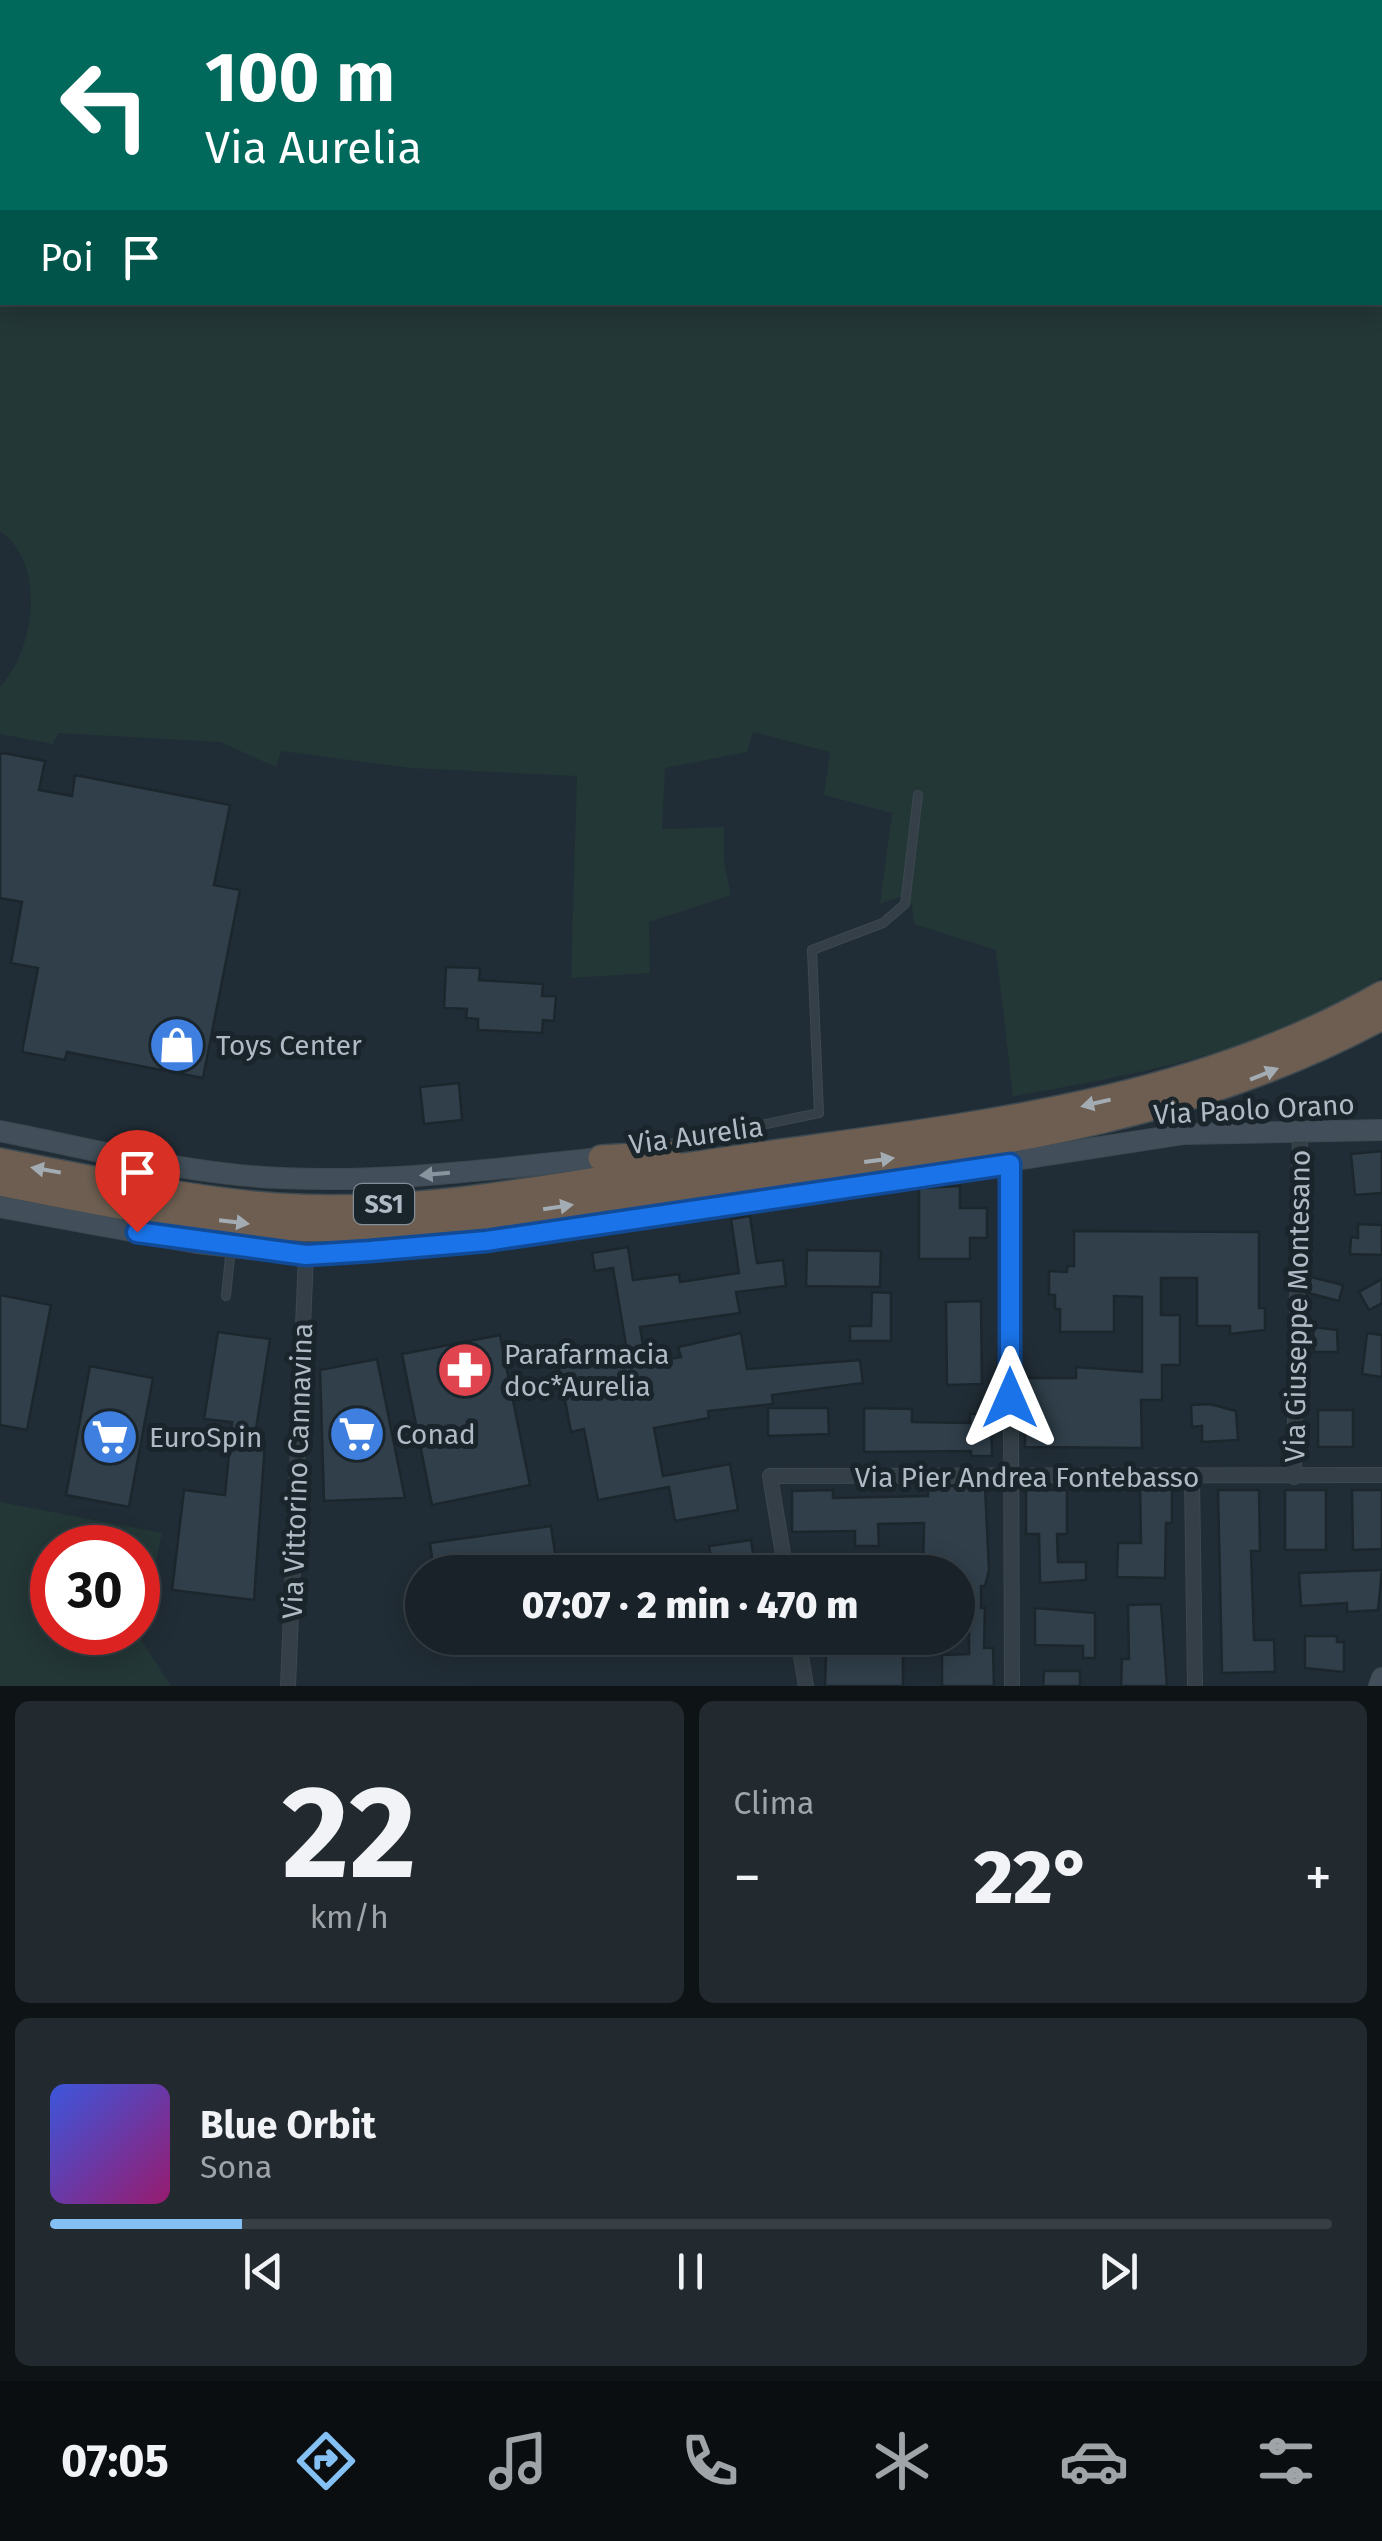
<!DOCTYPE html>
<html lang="it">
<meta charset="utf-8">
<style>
:root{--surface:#192228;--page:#222a30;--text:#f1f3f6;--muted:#9fa4a8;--line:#373f45;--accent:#84c0f3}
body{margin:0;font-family:"Fira Sans",sans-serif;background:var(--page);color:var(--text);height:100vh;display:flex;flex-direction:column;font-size:38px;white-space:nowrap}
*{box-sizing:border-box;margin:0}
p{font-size:32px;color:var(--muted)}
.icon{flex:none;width:55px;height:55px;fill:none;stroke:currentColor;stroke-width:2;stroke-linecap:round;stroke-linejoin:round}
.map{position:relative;height:1686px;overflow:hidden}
.details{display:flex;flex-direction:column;gap:15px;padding:15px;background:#0e1316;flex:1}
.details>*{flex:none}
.guide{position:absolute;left:0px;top:0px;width:1382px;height:305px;box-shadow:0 5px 25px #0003,0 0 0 2px var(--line);background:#00695c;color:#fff;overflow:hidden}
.speed{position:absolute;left:30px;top:1525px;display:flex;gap:20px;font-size:50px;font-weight:700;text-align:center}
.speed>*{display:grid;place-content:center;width:130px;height:130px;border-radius:50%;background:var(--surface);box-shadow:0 5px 25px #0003,0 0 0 2px var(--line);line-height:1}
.speed .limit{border:15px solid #d22;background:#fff;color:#111}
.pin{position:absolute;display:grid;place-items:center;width:85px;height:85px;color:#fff;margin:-102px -42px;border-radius:50% 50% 50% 0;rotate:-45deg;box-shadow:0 0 10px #0007}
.pin .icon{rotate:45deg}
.me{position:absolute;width:110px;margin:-55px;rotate:0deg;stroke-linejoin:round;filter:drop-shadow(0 0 8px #0008)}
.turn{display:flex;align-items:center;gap:35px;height:210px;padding:0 40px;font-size:45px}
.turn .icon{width:130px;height:130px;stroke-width:2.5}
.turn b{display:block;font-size:70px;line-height:85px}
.then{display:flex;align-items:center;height:95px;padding:0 40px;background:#0003;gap:20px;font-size:38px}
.big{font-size:75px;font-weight:800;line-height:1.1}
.details .card{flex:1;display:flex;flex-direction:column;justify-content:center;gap:15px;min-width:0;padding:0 35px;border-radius:15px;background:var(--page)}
.details .dial{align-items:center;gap:0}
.dial b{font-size:130px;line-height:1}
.song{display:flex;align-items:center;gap:30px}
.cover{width:120px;height:120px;border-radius:15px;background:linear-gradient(135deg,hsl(230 70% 55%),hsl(320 70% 35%))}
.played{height:10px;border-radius:5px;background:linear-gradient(90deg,var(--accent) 15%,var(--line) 15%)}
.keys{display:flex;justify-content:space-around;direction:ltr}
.heat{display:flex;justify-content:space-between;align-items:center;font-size:55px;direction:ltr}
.details .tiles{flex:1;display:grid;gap:15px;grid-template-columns:1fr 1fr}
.card:last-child{grid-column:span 2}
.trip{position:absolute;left:405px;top:1555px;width:570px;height:100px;border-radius:50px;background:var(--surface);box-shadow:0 5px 25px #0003,0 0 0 2px var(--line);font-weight:800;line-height:100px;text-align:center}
.tab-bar{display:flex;height:160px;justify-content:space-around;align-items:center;background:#0a0e10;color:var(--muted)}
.tab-bar .icon{width:70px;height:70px}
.tab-bar .on{color:var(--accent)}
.tab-bar b{font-size:45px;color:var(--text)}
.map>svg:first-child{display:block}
</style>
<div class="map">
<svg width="1382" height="1686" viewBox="0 0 1382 1686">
<rect width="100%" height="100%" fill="#212d36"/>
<g fill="#233736" fill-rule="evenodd">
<path d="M0 0H1382V977C1273 1050 1140 1074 1013 1096L996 950 914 924 912 905 899 897 880 904 892 813 824 795 830 752 753 732 747 752 665 768 662 829 724 827V863L731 895 649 922 650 973 571 978 577 776 411 768 281 751 276 767 220 742 58 733 53 744 0 734V687C35 650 47 563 0 531ZM2 2H1380V302H2Z"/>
<path d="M0 1502 162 1533 139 1637 171 1686H0ZM52 1548H138V1632H52Z"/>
</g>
<g fill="#303f4a" stroke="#1c262d" stroke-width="2.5">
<path d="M4 753 45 761 39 790 72 796 75 775 230 805 214 885 240 890 203 1078 67 1052 65 1060 22 1052 38 968 11 963 22 902 0 898V754Z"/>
<path d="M446 967 480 968 479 980 543 984 542 996H556L554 1021 543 1020 542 1033 478 1030V1019L466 1018 467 1009 444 1008Z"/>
<path d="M459 1083 462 1120 424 1124 420 1087Z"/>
<path d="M1382 1151V1193L1355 1195 1351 1154Z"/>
<path d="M960 1186V1208H987V1238H970V1259H919V1188Z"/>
<path d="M750 1216 757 1263 783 1260 786 1286 736 1292 740 1313 640 1327 646 1363 681 1357 678 1347 741 1333 747 1369 860 1360 863 1383 772 1395 773 1404 708 1411 709 1418 654 1428 663 1476 730 1464 738 1510 675 1521 669 1487 598 1500 584 1429 571 1432 557 1358 626 1345 613 1268 595 1271 592 1253 628 1247 633 1280 679 1274 680 1282 739 1273 731 1219Z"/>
<path d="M1358 1224 1382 1225V1255L1350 1254 1351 1237 1358 1238Z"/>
<path d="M1074 1231 1259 1232V1308H1265V1330L1230 1334V1326H1197V1278H1161V1315H1180V1365H1162V1400H1141L1142 1448 1025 1447 1026 1378H1076V1367L1142 1372V1297L1114 1296V1332H1060V1309H1055V1295H1049V1271L1067 1272V1266H1074Z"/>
<path d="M807 1250 881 1251 880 1287 806 1286Z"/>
<path d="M1311 1277 1343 1285 1339 1301 1308 1293Z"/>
<path d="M1382 1279V1303L1369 1310 1359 1292Z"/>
<path d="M872 1292 891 1293V1341H850V1326H871Z"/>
<path d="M0 1295 51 1305 27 1430 0 1425Z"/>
<path d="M981 1301 982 1384 947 1385 946 1302Z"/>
<path d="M1313 1327 1337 1330 1338 1352H1314Z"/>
<path d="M218 1332 270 1339 254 1442 265 1443 254 1600 172 1590 184 1490 225 1495 232 1422 204 1419Z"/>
<path d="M1367 1333 1382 1335V1377L1362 1374Z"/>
<path d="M500 1335 530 1485 432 1505 402 1354Z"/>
<path d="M377 1359 405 1498 324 1501 320 1370Z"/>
<path d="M90 1366 153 1378 129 1507 66 1495Z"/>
<path d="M1210 1404 1236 1411 1238 1440 1202 1442V1426L1192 1427 1191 1405Z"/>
<path d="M768 1408H828L829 1434 768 1436Z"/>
<path d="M864 1408 912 1409V1422L970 1423V1414H991L992 1456H971V1451L864 1452Z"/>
<rect x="1318" y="1410" width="35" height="37"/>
<path d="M928 1486H985L989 1570 985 1586H981V1608H985L984 1648H993L994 1686H942V1655L969 1654V1629H958V1570L923 1569 924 1523 878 1524 879 1546H855V1531L792 1532V1491L833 1490V1498L928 1496Z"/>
<path d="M1140 1489H1172V1523H1166L1165 1578 1117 1577 1118 1543H1141Z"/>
<path d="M1026 1490H1067V1534H1057L1058 1562H1086V1580L1040 1583 1039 1534H1026Z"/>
<path d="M1218 1490H1259L1260 1551H1251L1254 1640H1274L1275 1672 1222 1673Z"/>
<rect x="1285" y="1490" width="41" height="60"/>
<path d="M1352 1490H1382V1549L1353 1550Z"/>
<path d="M551 1526 558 1572H434L430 1543Z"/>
<path d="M751 1540 756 1572H713L709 1546Z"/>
<path d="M873 1558 901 1559V1572H873Z"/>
<path d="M1382 1570 1378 1610 1347 1612V1603L1301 1606 1299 1573Z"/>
<path d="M1161 1604 1167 1686H1121L1122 1659H1129L1128 1605Z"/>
<path d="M1035 1608 1095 1613V1658H1083V1646L1035 1645Z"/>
<path d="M1305 1636H1337V1642H1344V1672L1305 1668Z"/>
<path d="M811 1638H903V1686H825L826 1655H812Z"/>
<path d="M1044 1671H1080V1686H1043Z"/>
</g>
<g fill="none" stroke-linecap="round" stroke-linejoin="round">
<g stroke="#3d4850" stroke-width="10">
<g id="lane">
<path d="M665 1145 819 1113 812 950 883 923 905 904 918 795"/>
<path d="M226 1296 231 1247"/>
</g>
</g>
<g stroke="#3d4850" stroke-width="16">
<g id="street">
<path d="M1010 1164 1012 1686"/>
<path d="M1294 1477 1300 1135"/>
<path d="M1192 1478 1195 1686"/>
<path d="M786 1572 770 1476 1382 1475"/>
<path d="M798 1638 806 1686"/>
<path d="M288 1686 306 1255"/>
</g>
</g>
<g stroke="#3d4850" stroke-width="22">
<g id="secondary">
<path d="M0 1131C92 1149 186 1174 280 1178 388 1183 494 1169 601 1158"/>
<path d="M0 1207 197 1243 306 1255 486 1241 1184 1134 1382 1130"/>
<path d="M1379 1686 1382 1678"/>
</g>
</g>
<g stroke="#3f4a51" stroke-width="28">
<g id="highway">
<path d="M601 1158 668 1154"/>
<path d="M0 1161C91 1178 184 1199 276 1206 418 1216 564 1184 704 1163 936 1128 1174 1113 1382 994"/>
<path d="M0 1183C91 1201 184 1220 276 1227 416 1237 559 1207 697 1186 937 1150 1164 1135 1382 1017"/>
</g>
</g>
<use href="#lane" stroke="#343f47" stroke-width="8"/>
<use href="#street" stroke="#343f47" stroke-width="14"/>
<use href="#secondary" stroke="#424f5a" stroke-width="20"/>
<use href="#highway" stroke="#6d5e51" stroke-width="25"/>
</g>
<defs><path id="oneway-solid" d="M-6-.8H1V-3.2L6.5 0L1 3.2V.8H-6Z" transform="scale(2.5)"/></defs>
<g fill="#a4acb3">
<use href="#oneway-solid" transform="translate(1264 1074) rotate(-22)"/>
<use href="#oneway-solid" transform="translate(1096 1103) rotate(167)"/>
<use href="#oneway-solid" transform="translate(879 1160) rotate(-8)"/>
<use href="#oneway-solid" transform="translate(46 1170) rotate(-170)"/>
<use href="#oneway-solid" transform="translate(558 1207) rotate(-9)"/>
<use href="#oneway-solid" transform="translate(234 1222) rotate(7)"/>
</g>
<use fill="#88959f" href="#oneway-solid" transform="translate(435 1174) rotate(175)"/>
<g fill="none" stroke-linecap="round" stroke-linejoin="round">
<g stroke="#114b97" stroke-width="25">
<path id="route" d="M137 1232 306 1255 370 1251 486 1241 1010 1164V1398"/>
</g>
<use href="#route" stroke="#1a73e8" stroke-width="18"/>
</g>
<defs>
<g id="shop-disc" transform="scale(2.875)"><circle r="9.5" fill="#3f7fe0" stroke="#1a242b"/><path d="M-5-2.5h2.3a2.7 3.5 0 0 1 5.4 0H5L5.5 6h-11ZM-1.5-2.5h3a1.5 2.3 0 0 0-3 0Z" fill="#fff"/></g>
<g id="pharmacy-disc" transform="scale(2.875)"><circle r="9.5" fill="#e0444e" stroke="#1a242b"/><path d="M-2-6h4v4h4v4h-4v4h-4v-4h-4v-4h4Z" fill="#fff"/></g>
<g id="supermarket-disc" transform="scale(2.875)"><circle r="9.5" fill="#3f7fe0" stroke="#1a242b"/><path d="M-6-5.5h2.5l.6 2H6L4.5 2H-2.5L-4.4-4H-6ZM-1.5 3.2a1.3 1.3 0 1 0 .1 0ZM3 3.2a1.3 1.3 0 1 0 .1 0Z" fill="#fff"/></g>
</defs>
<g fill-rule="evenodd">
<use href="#shop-disc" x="177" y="1045"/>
<use href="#pharmacy-disc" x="465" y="1370"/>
<use href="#supermarket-disc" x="357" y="1434"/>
<use href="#supermarket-disc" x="110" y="1437"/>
</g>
<g text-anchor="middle" stroke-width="10" stroke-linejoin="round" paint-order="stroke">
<rect fill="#1a242b" stroke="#828d96" stroke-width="2.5" x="354" y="1184" width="60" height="40" rx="8"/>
<g font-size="25" font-weight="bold" fill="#aebac4">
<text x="384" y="1213">SS1</text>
</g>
<g font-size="28" fill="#aebac4" stroke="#1a242b" text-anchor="start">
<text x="216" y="1055">Toys Center</text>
<text x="504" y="1364">Parafarmacia<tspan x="504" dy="32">doc*Aurelia</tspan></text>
<text x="396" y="1444">Conad</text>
<text x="149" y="1447">EuroSpin</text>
</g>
<g font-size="28" fill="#aebac4" stroke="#1a242b">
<text transform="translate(1254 1109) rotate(-3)" y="10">Via Paolo Orano</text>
<text transform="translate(696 1135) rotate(-8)" y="10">Via Aurelia</text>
<text transform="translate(1297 1306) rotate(-89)" y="10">Via Giuseppe Montesano</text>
<text transform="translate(297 1471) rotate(-88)" y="10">Via Vittorino Cannavina</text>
<text x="1027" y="1487">Via Pier Andrea Fontebasso</text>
</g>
</g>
</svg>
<div class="speed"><div class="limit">30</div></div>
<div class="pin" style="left:137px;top:1232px;background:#d93025"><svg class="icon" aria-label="arrive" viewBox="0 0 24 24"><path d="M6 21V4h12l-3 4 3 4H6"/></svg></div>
<svg class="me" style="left:1010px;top:1398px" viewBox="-20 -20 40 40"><path d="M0-17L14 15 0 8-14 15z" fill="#1a73e8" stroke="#fff" stroke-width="4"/></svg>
<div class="trip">07:07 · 2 min · 470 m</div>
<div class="guide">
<div class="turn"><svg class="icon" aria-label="left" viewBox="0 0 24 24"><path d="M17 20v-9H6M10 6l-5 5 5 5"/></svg><div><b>100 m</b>Via Aurelia</div></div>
<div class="then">Poi<svg class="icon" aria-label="arrive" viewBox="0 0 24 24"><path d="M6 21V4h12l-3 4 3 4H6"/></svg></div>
</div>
</div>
<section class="details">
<div class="tiles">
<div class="card dial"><b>22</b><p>km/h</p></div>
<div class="card"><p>Clima</p>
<div class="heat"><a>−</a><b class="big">22°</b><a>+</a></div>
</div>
<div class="card">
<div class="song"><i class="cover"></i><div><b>Blue Orbit</b><p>Sona</p></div></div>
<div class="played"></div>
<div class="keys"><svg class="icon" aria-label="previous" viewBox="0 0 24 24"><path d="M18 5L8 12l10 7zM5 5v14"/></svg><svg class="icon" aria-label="pause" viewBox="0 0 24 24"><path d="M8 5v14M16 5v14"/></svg><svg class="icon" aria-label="next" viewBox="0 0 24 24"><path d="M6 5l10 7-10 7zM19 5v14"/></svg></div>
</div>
</div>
</section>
<nav class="tab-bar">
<b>07:05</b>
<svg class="icon on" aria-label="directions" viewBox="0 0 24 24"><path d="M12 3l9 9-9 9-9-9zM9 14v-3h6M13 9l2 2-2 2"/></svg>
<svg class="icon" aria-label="music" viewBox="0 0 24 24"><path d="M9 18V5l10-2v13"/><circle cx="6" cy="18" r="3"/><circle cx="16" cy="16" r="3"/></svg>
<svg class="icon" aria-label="phone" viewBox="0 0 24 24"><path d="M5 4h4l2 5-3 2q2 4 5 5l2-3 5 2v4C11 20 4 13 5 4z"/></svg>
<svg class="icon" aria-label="climate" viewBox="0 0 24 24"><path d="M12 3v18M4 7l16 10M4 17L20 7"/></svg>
<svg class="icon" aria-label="car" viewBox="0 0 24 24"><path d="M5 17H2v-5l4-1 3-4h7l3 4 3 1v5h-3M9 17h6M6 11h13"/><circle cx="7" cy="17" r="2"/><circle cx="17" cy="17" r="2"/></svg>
<svg class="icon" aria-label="filters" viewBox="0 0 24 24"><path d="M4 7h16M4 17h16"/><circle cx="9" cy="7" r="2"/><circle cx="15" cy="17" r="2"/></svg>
</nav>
